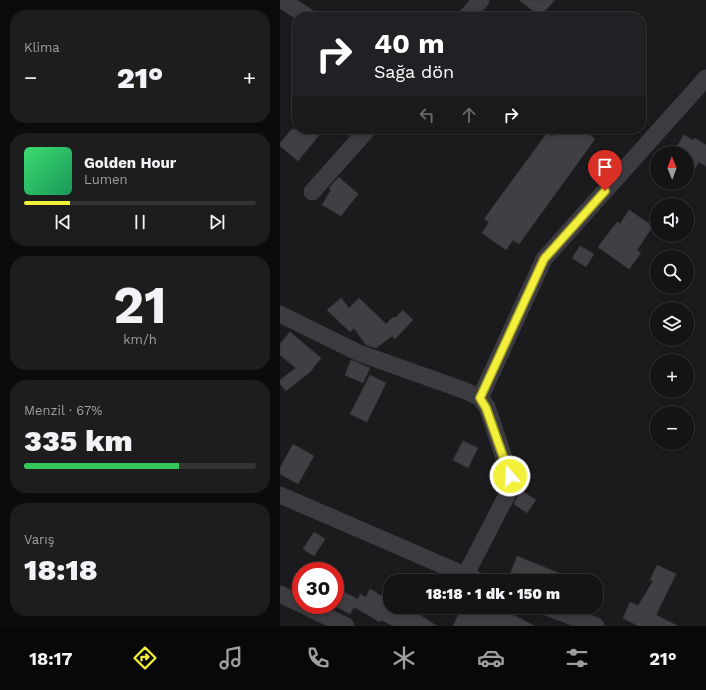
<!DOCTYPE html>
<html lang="tr">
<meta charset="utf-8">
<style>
:root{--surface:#141415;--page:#1d1d1e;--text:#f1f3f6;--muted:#9d9ea0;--line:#333334;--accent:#f3f03b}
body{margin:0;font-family:"Work Sans",sans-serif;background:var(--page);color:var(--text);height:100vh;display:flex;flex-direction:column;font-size:15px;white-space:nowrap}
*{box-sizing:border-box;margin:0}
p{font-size:13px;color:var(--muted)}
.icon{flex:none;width:22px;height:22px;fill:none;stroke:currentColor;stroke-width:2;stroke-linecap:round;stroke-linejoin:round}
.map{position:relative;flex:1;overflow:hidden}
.drawer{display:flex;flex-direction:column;gap:10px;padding:10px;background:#0b0b0c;width:280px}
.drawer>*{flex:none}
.banner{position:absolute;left:12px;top:12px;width:354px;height:122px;border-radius:16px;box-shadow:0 2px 6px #0003,0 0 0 1px var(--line);background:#202124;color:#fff;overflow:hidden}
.needle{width:26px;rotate:359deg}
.tools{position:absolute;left:370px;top:146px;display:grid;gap:8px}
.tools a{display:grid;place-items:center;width:44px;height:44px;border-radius:50%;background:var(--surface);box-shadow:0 2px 6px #0003,0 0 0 1px var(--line);font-size:20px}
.speed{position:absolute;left:12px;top:562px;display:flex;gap:8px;font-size:20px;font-weight:700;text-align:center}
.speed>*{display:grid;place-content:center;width:52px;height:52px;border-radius:50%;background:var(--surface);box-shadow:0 2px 6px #0003,0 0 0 1px var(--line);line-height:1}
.speed .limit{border:6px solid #d22;background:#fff;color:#111}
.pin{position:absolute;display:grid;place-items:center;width:34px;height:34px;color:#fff;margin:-41px -17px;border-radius:50% 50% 50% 0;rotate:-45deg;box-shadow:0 0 4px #0007}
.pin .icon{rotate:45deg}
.me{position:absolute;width:44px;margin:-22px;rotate:341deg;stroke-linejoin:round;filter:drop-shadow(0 0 3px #0008)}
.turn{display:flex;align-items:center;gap:14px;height:84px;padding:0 16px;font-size:18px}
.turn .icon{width:52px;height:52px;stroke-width:2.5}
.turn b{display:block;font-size:28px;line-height:34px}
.lanes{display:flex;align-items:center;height:38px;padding:0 16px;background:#0003;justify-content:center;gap:20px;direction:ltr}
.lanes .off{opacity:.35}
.big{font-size:30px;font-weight:800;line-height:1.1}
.drawer .widget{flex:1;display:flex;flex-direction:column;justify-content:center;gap:6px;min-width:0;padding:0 14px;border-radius:16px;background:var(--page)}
.drawer .dial{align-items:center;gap:0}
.dial b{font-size:52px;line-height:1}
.song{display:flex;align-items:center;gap:12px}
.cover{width:48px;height:48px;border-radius:6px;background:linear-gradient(135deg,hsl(140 70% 55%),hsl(150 70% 35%))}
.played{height:4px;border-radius:2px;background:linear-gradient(90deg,var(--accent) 20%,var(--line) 20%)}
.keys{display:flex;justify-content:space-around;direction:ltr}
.heat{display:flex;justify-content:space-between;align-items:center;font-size:22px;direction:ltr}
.charge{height:6px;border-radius:3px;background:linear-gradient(90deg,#34c759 67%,var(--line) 0)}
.trip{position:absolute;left:103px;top:574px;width:220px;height:40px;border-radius:16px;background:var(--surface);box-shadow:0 2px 6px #0003,0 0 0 1px var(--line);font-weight:800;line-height:40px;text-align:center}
.menu{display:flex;height:64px;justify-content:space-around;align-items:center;background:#080808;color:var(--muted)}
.menu .icon{width:28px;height:28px}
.menu .on{color:var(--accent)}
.menu b{font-size:18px;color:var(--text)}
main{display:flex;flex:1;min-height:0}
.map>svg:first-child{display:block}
</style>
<main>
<section class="drawer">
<div class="widget"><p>Klima</p>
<div class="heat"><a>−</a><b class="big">21°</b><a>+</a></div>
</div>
<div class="widget">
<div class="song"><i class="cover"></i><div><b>Golden Hour</b><p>Lumen</p></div></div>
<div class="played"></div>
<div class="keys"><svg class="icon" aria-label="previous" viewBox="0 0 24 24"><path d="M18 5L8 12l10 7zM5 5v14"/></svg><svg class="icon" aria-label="pause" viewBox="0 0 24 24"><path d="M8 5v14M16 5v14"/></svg><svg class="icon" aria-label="next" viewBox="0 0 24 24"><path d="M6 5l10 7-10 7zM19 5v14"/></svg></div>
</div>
<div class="widget dial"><b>21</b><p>km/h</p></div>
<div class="widget"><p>Menzil · 67%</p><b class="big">335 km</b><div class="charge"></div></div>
<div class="widget"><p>Varış</p><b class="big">18:18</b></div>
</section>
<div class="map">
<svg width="426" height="626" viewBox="0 0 426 626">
<rect width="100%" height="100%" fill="#1b1a1c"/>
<g fill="#403f44" stroke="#363438">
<path d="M239 0H275L260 16Z"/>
<path d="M12 129H44L18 161 0 146V143Z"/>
<path d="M278 129H314L310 135 315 139 239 244 233 240 226 250 202 233 209 222 204 219 267 133 272 137Z"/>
<path d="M404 135 413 140 415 138 426 145V166L419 162 407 181V153L396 148Z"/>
<path d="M59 177 78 194 61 216 42 205 51 190 49 188Z"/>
<path d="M349 210 373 226 357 250 361 253 349 269 318 247 337 222 340 224Z"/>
<path d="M300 246 314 254 306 267 292 258Z"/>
<path d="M61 298 69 308 79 298 106 324 113 317 115 318 123 310 133 320 115 339 112 336 96 348 86 345 74 328 70 332 47 310Z"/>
<path d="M10 332 41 358 30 372 6 391 0 384V380L16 368 0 355V344Z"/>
<path d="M71 360 90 368 83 383 65 375Z"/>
<path d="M90 375 106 383 87 422 70 414Z"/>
<path d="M183 441 198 448 188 468 173 460Z"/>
<path d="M13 444 34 456 18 484 0 474V468Z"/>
<path d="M239 489 256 500 247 513 234 504 238 495Z"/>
<path d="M34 532 45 539 34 556 23 549Z"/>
<path d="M237 556 298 581H241L229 577Z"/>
<path d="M377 565 396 574 376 615 398 626H358L343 618 350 602 358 606 373 581 370 580Z"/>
<path d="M55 588 78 599 80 594 86 597 90 589 110 601V607H140L137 613 157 626H113L101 620 100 622 74 607 70 614 55 606Z"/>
<path d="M182 607H217L255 626H173Z"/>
</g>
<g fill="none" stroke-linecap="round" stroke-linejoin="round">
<g stroke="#3c3b42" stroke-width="17">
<path d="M2 0 28 17"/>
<path d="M186 17 201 0"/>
<path d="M32 192 88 129"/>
<path d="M0 314 79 353 186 391 200 398 207 407 230 476 229 491 185 576"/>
<path d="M200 398 264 259 426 78"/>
<path d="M0 495 199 581"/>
<path d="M0 594 21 604"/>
<path d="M23 605 66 626"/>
<path d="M267 607 316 626"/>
</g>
</g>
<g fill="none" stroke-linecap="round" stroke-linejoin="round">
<g stroke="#9e9c26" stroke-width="10">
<path id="route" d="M230 476 206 408 200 398 264 259 325 191"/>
</g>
<use href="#route" stroke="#f3f03b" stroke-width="7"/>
</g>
</svg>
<div class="tools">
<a><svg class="needle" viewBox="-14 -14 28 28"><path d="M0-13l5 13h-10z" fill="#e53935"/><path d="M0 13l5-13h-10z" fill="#9d9ea0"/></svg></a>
<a><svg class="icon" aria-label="sound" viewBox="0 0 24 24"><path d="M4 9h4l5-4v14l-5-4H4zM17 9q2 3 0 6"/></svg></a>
<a><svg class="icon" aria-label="search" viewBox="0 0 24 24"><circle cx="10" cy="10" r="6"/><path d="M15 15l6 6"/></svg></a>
<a><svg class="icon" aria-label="layers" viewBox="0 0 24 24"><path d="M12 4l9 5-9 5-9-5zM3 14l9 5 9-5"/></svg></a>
<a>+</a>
<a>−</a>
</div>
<div class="speed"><div class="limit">30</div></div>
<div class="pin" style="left:325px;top:191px;background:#d93025"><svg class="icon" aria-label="arrive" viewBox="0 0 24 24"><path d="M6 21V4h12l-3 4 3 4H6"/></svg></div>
<svg class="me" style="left:230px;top:476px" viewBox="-20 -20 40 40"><circle r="17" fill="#f3f03b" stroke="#fff" stroke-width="3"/><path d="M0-11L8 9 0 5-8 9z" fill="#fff"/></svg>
<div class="trip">18:18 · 1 dk · 150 m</div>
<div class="banner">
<div class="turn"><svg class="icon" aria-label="right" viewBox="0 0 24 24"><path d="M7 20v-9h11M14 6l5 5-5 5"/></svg><div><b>40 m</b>Sağa dön</div></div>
<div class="lanes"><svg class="icon off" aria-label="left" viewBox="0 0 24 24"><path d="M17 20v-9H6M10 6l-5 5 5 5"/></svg><svg class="icon off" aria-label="ahead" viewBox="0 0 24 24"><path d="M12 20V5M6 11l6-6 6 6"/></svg><svg class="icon" aria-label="right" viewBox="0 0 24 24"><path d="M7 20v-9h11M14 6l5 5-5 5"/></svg></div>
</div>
</div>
</main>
<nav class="menu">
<b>18:17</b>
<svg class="icon on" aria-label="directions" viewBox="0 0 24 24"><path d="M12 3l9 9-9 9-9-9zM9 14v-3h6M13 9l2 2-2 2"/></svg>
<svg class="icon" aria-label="music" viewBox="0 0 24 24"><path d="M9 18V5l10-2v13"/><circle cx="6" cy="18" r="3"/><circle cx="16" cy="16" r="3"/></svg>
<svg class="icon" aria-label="phone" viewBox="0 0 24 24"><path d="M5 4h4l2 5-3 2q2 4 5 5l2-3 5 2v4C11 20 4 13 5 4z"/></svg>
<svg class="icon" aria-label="climate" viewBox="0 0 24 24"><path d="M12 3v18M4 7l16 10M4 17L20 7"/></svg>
<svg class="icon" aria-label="car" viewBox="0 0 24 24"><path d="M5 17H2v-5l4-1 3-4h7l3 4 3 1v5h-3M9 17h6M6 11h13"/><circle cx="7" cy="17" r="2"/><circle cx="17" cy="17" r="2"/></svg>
<svg class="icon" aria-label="filters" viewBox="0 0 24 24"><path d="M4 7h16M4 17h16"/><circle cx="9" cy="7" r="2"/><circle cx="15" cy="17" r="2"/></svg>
<b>21°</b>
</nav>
